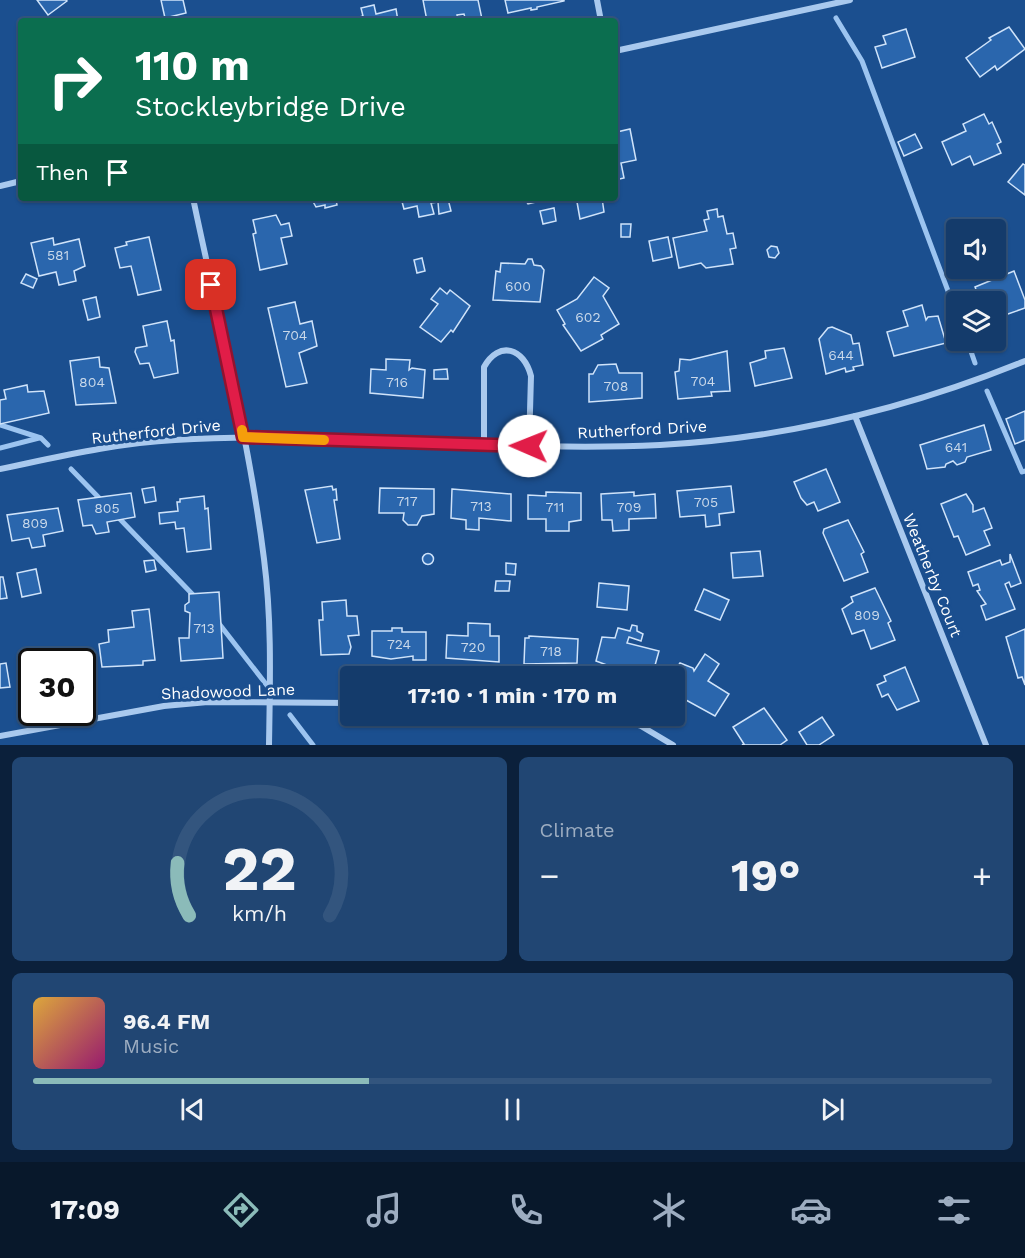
<!DOCTYPE html>
<meta charset="utf-8">
<style>
:root{--surface:#143b6b;--page:#214673;--text:#f1f3f6;--muted:#9dadc1;--line:#33557e;--accent:#8bbbb9}
body{margin:0;font-family:"Work Sans",sans-serif;background:var(--page);color:var(--text);height:100vh;display:flex;flex-direction:column;font-size:22px;white-space:nowrap}
*{box-sizing:border-box;margin:0}
p{font-size:20px;color:var(--muted)}
.icon{flex:none;width:33px;height:33px;fill:none;stroke:currentColor;stroke-width:2;stroke-linecap:round;stroke-linejoin:round}
.map{position:relative;height:745px;overflow:hidden}
.details{display:flex;flex-direction:column;gap:12px;padding:12px;background:#0b203b;flex:1}
.details>*{flex:none}
.hud{position:absolute;left:18px;top:18px;width:600px;height:183px;border-radius:6px;box-shadow:0 2px 4px #0004,0 0 0 2px var(--line);background:#0b6e4f;color:#fff;overflow:hidden}
.fabs{position:absolute;left:946px;top:219px;display:grid;gap:12px}
.fabs a{display:grid;place-items:center;width:60px;height:60px;border-radius:6px;background:var(--surface);box-shadow:0 2px 4px #0004,0 0 0 2px var(--line);font-size:30px}
.speed{position:absolute;left:18px;top:648px;display:flex;gap:12px;font-size:30px;font-weight:700;text-align:center}
.speed>*{display:grid;place-content:center;width:78px;height:78px;border-radius:50%;background:var(--surface);box-shadow:0 2px 4px #0004,0 0 0 2px var(--line);line-height:1}
.speed .limit{border:3px solid #111;border-radius:9px;background:#fff;color:#111}
.pin{position:absolute;display:grid;place-items:center;width:51px;height:51px;color:#fff;margin:-26px;border-radius:12px;box-shadow:0 3px 9px #0006}
.me{position:absolute;width:66px;margin:-33px;rotate:271deg;stroke-linejoin:round;filter:drop-shadow(0 0 4px #0008)}
.turn{display:flex;align-items:center;gap:21px;height:126px;padding:0 18px;font-size:27px}
.turn .icon{width:78px;height:78px;stroke-width:2.5}
.turn b{display:block;font-size:42px;line-height:51px}
.then{display:flex;align-items:center;height:57px;padding:0 18px;background:#0003;gap:12px;font-size:22px}
.big{font-size:45px;font-weight:700;line-height:1.1}
.details .card{flex:1;display:flex;flex-direction:column;justify-content:center;gap:9px;min-width:0;padding:0 21px;border-radius:9px;background:var(--page)}
.details .dial{align-items:center;gap:0}
.dial svg{height:156px;overflow:visible;fill:none;stroke:var(--line);stroke-width:7;stroke-linecap:round;text-anchor:middle}
.dial text{fill:var(--text);stroke:none}
.song{display:flex;align-items:center;gap:18px}
.cover{width:72px;height:72px;border-radius:9px;background:linear-gradient(135deg,hsl(40 70% 55%),hsl(320 70% 35%))}
.played{height:6px;border-radius:3px;background:linear-gradient(90deg,var(--accent) 35%,var(--line) 35%)}
.keys{display:flex;justify-content:space-around;direction:ltr}
.heat{display:flex;justify-content:space-between;align-items:center;font-size:33px;direction:ltr}
.details .tiles{flex:1;display:grid;gap:12px;grid-template-columns:1fr 1fr}
.card:last-child{grid-column:span 2}
.trip{position:absolute;left:340px;top:666px;width:345px;height:60px;border-radius:6px;background:var(--surface);box-shadow:0 2px 4px #0004,0 0 0 2px var(--line);font-weight:700;line-height:60px;text-align:center}
.menu{display:flex;height:96px;justify-content:space-around;align-items:center;background:#08182b;color:var(--muted)}
.menu .icon{width:42px;height:42px}
.menu .selected{color:var(--accent)}
.menu b{font-size:27px;color:var(--text)}
.map>svg:first-child{display:block}
</style>
<div class="map">
<svg width="1025" height="745" viewBox="0 0 1025 745">
<rect width="100%" height="100%" fill="#1b4f8f"/>
<g fill="none" stroke-linecap="round" stroke-linejoin="round">
<g stroke="#9cc4f0" stroke-width="5">
<path d="M836 18 862 61 957 315"/>
<path d="M967 340 975 363"/>
<path d="M987 391 1022 472 1025 471"/>
<path d="M0 425 41 438 48 445"/>
<path d="M0 448 39 438"/>
<path d="M71 469 103 502"/>
<path d="M116 515 197 599"/>
<path d="M217 621 269 688"/>
<path d="M290 715 313 745"/>
</g>
</g>
<g fill="#2a66ad" stroke="#cfe3fa" stroke-width="1.5">
<path d="M37 0H66L67 1 48 15Z"/>
<path d="M161 0H183L186 13 165 18Z"/>
<path d="M423 0H478L482 19 466 21 464 14 457 15 458 21H427Z"/>
<path d="M505 0H564V1L537 7V9L531 10V8L508 13Z"/>
<path d="M374 5 376 14 396 9 398 21H345L363 16 361 8Z"/>
<path d="M1009 27 1025 49 997 70 995 66 980 77 966 58 991 40 989 38Z"/>
<path d="M906 29 915 57 882 68 875 47 886 44 883 36Z"/>
<path d="M984 114 989 124 992 122 1001 142 997 144 1001 153 974 165 970 156 952 165 942 142 966 131 963 124Z"/>
<path d="M630 129 636 160 621 163 624 178 615 180V135L617 132Z"/>
<path d="M915 134 922 148 904 156 898 142Z"/>
<path d="M1023 164 1025 165V195L1008 182Z"/>
<path d="M311 198H344L336 200 337 205 325 208V205L316 207Z"/>
<path d="M401 198H452L448 199 451 211 439 214 438 202 431 203 434 214 419 217 417 206 404 209Z"/>
<path d="M524 198H549V199L528 204Z"/>
<path d="M602 198 604 212 580 219 577 202Z"/>
<path d="M554 208 556 221 543 224 540 211Z"/>
<path d="M717 209 718 217 723 216 727 234 733 233 736 248 730 249 733 264 706 268 701 263 679 268 673 238 707 231 704 220 709 219 707 211Z"/>
<path d="M276 215 281 225 289 223 292 236 281 238 287 264 260 270 253 234 256 233 253 220Z"/>
<path d="M621 224H631L630 237H621Z"/>
<path d="M149 237 161 290 138 295 131 266 120 268 115 248 127 245 126 242Z"/>
<path d="M668 237 672 257 653 261 649 241Z"/>
<path d="M53 238 54 245 79 239 85 266 74 271 76 281 59 285 56 272 39 276 31 243Z"/>
<path d="M771 246 777 247 779 253 775 258 769 257 767 250Z"/>
<path d="M422 258 425 271 417 273 414 260Z"/>
<path d="M528 259H532L534 265 541 266 544 270 540 302 493 300 496 271 500 272 501 263 525 264Z"/>
<path d="M1014 271 1025 300V308L1005 315 1007 319 996 323V302H981L975 287Z"/>
<path d="M26 274 37 279 33 288 21 283Z"/>
<path d="M594 277 609 288 603 296 619 324 601 335 603 339 581 351 563 325 565 324 557 310 577 299Z"/>
<path d="M440 288 447 294 450 290 470 306 453 332 451 330 441 342 420 327 438 304 431 299Z"/>
<path d="M96 297 100 317 88 320 83 300Z"/>
<path d="M295 302 300 324 312 321 317 346 299 353 307 383 286 387 268 308Z"/>
<path d="M922 305 926 320 928 317 938 316 946 343 894 356 887 332 908 326 903 311Z"/>
<path d="M167 321 171 341 174 340 178 373 154 378 149 363 140 364 135 352 136 348 147 346 143 326Z"/>
<path d="M832 327 851 335 853 344 859 343 863 365 853 367 854 370 846 372 845 368 826 374 819 339 828 328Z"/>
<path d="M784 348 792 378 755 386 750 363 766 358 765 351Z"/>
<path d="M727 351 730 391 711 392 712 396 678 399 675 372 679 371 680 359 690 360Z"/>
<path d="M99 357 100 367 109 368 116 403 76 405 70 361Z"/>
<path d="M386 359 410 360 409 370 412 368 425 370 423 398 370 393 371 369 386 370Z"/>
<path d="M616 364 619 373H642V398L589 402V374H593L598 365Z"/>
<path d="M447 369 448 379H434V370Z"/>
<path d="M27 385 28 392 44 391 49 413 0 424V400L6 399 4 390Z"/>
<path d="M1025 411V440L1015 444 1006 419Z"/>
<path d="M984 425 991 450 967 457 965 462 957 465 953 461 946 464 945 467 927 469 920 445Z"/>
<path d="M826 469 840 502 818 511 814 502 807 505 801 498 794 482Z"/>
<path d="M332 486 333 490 336 489 337 500H334L340 539 317 543 305 490Z"/>
<path d="M731 486 734 512 719 514 720 525 706 527 705 515 680 517 677 491Z"/>
<path d="M154 487 156 501 145 503 142 489Z"/>
<path d="M380 488 434 489V514L422 516 417 525H408L403 520 404 513H379Z"/>
<path d="M452 489 511 494V521L479 518V530L466 529V520L451 518Z"/>
<path d="M546 492 581 493V520L569 522V531H546V519H528V495L546 496Z"/>
<path d="M634 492V496L655 494 656 518 629 519V530L613 531 612 520H602L601 494Z"/>
<path d="M131 493 135 517 107 522 109 532 96 534 92 525 83 526 78 500Z"/>
<path d="M966 494 973 505V512L984 508 992 528 984 531 990 545 966 555 958 536 954 537 941 504Z"/>
<path d="M204 496 205 509 208 508 211 549 187 552 184 528 176 529 175 522 160 524 159 513 178 511 177 502H180V499Z"/>
<path d="M58 508 63 531 43 535 45 546 32 548 29 538 12 541 7 515Z"/>
<path d="M848 520 864 552 861 554 868 572 844 581 823 533 824 529Z"/>
<path d="M760 551 763 576 733 578 731 553Z"/>
<circle cx="428" cy="559" r="5.5"/>
<path d="M1010 554 1021 583 1011 587 1009 582 1005 584 1015 609 986 620 981 606 986 604 977 591 980 590 978 584 973 586 968 572 1000 560 1002 565 1010 562Z"/>
<path d="M154 560 156 570 146 572 144 561Z"/>
<path d="M506 563 516 564 515 575 506 574Z"/>
<path d="M36 569 41 593 22 597 17 573Z"/>
<path d="M0 577H3L7 598 0 599Z"/>
<path d="M496 581H510L509 591H495Z"/>
<path d="M599 583 629 586 627 610 597 607Z"/>
<path d="M875 588 891 621 888 623 895 640 871 649 864 630 852 634 842 609 853 602 851 597Z"/>
<path d="M704 589 729 600 720 620 695 610Z"/>
<path d="M219 592 223 658 181 661 179 638H189L190 613 185 611V605L189 602V594Z"/>
<path d="M346 600 347 616H357L359 635 348 636 351 647 349 654 321 655 319 620H323L322 602Z"/>
<path d="M149 609 155 660 143 661V665L102 667 99 644 109 642 108 630 134 627 132 611Z"/>
<path d="M468 623 490 624V636H499V662L446 658 447 635 468 636Z"/>
<path d="M632 625 637 626V631L643 634 641 641 629 637 627 643 659 651 652 676 632 671 631 674 596 661 602 637 615 638 618 628 630 631Z"/>
<path d="M392 628H402V632H426V660H413V656L391 659 372 656V631H392Z"/>
<path d="M1025 629V685L1022 677 1018 678 1006 637Z"/>
<path d="M529 636 578 639 577 663 524 664 525 638H529Z"/>
<path d="M48 648 50 658 79 651 82 662H32V684L27 662 38 660 36 651Z"/>
<path d="M705 654 719 664 708 681 729 694 715 716 675 694V676H671L680 663 693 668 694 671Z"/>
<path d="M6 663 10 687 0 688V664Z"/>
<path d="M905 667 919 701 897 710 888 694 882 697 877 685 886 681 884 676Z"/>
<path d="M764 708 787 740 780 745H742L744 744 733 727Z"/>
<path d="M822 717 834 735 819 745H807L799 732Z"/>
</g>
<g fill="none" stroke-linecap="round" stroke-linejoin="round">
<g stroke="#a9c9ee" stroke-width="6">
<path d="M597 0 601 21"/>
<path d="M615 51 850 0"/>
<path d="M0 186 21 181"/>
<path d="M193 198C218 318 249 438 264 559 272 621 270 683 269 745"/>
<path d="M855 416 986 745"/>
<path d="M484 445V367C499 340 524 348 531 376L529 446"/>
<path d="M0 469C58 457 116 443 175 440 336 430 499 453 660 445 785 438 910 408 1025 361"/>
<path d="M612 716 641 726 673 745"/>
<path d="M0 736 164 706 208 702 351 703"/>
</g>
</g>
<g fill="none" stroke-linecap="round" stroke-linejoin="round">
<g stroke="#92132f" stroke-width="15">
<path id="route" d="M211 285 243 437 529 446"/>
</g>
<use href="#route" stroke="#e11d48" stroke-width="10"/>
<path stroke="#f59e0b" stroke-width="10" d="M242 430 243 437 324 440"/>
</g>
<g text-anchor="middle" stroke-width="6" stroke-linejoin="round" paint-order="stroke">
<g font-size="14" fill="#cad9ea">
<text x="58" y="260">581</text>
<text x="518" y="291">600</text>
<text x="588" y="322">602</text>
<text x="295" y="340">704</text>
<text x="841" y="360">644</text>
<text x="703" y="386">704</text>
<text x="92" y="387">804</text>
<text x="397" y="387">716</text>
<text x="616" y="391">708</text>
<text x="956" y="452">641</text>
<text x="407" y="506">717</text>
<text x="706" y="507">705</text>
<text x="481" y="511">713</text>
<text x="555" y="512">711</text>
<text x="629" y="512">709</text>
<text x="107" y="513">805</text>
<text x="35" y="528">809</text>
<text x="867" y="620">809</text>
<text x="204" y="633">713</text>
<text x="399" y="649">724</text>
<text x="473" y="652">720</text>
<text x="551" y="656">718</text>
</g>
<g font-size="16" fill="#fff" stroke="#1b4f8f">
<text transform="translate(642 429) rotate(-3)" y="6">Rutherford Drive</text>
<text transform="translate(156 431) rotate(-6)" y="6">Rutherford Drive</text>
<text transform="translate(933 575) rotate(68)" y="6">Weatherby Court</text>
<text transform="translate(228 691) rotate(-2)" y="6">Shadowood Lane</text>
</g>
</g>
</svg>
<div class="fabs">
<a><svg class="icon" aria-label="sound" viewBox="0 0 24 24"><path d="M4 9h4l5-4v14l-5-4H4zM17 9q2 3 0 6"/></svg></a>
<a><svg class="icon" aria-label="layers" viewBox="0 0 24 24"><path d="M12 4l9 5-9 5-9-5zM3 14l9 5 9-5"/></svg></a>
</div>
<div class="speed"><div class="limit">30</div></div>
<div class="pin" style="left:211px;top:285px;background:#d93025"><svg class="icon" aria-label="arrive" viewBox="0 0 24 24"><path d="M6 21V4h12l-3 4 3 4H6"/></svg></div>
<svg class="me" style="left:529px;top:446px" viewBox="-20 -20 40 40"><circle r="19" fill="#fff"/><path d="M0-13L10 11 0 6-10 11z" fill="#e11d48"/></svg>
<div class="trip">17:10 · 1 min · 170 m</div>
<div class="hud">
<div class="turn"><svg class="icon" aria-label="right" viewBox="0 0 24 24"><path d="M7 20v-9h11M14 6l5 5-5 5"/></svg><div><b>110 m</b>Stockleybridge Drive</div></div>
<div class="then">Then<svg class="icon" aria-label="arrive" viewBox="0 0 24 24"><path d="M6 21V4h12l-3 4 3 4H6"/></svg></div>
</div>
</div>
<section class="details">
<div class="tiles">
<div class="card dial"><svg viewBox="0 0 100 80">
<path d="M14 69A42 42 0 1 1 86 69"/>
<path d="M14 69A42 42 0 0 1 8 42" stroke="#8bbbb9"/>
<text x="50" y="56" font-size="32" font-weight="700">22</text>
<text x="50" y="72" font-size="11">km/h</text>
</svg></div>
<div class="card"><p>Climate</p>
<div class="heat"><a>−</a><b class="big">19°</b><a>+</a></div>
</div>
<div class="card">
<div class="song"><i class="cover"></i><div><b>96.4 FM</b><p>Music</p></div></div>
<div class="played"></div>
<div class="keys"><svg class="icon" aria-label="previous" viewBox="0 0 24 24"><path d="M18 5L8 12l10 7zM5 5v14"/></svg><svg class="icon" aria-label="pause" viewBox="0 0 24 24"><path d="M8 5v14M16 5v14"/></svg><svg class="icon" aria-label="next" viewBox="0 0 24 24"><path d="M6 5l10 7-10 7zM19 5v14"/></svg></div>
</div>
</div>
</section>
<nav class="menu">
<b>17:09</b>
<svg class="icon selected" aria-label="directions" viewBox="0 0 24 24"><path d="M12 3l9 9-9 9-9-9zM9 14v-3h6M13 9l2 2-2 2"/></svg>
<svg class="icon" aria-label="music" viewBox="0 0 24 24"><path d="M9 18V5l10-2v13"/><circle cx="6" cy="18" r="3"/><circle cx="16" cy="16" r="3"/></svg>
<svg class="icon" aria-label="phone" viewBox="0 0 24 24"><path d="M5 4h4l2 5-3 2q2 4 5 5l2-3 5 2v4C11 20 4 13 5 4z"/></svg>
<svg class="icon" aria-label="climate" viewBox="0 0 24 24"><path d="M12 3v18M4 7l16 10M4 17L20 7"/></svg>
<svg class="icon" aria-label="car" viewBox="0 0 24 24"><path d="M5 17H2v-5l4-1 3-4h7l3 4 3 1v5h-3M9 17h6M6 11h13"/><circle cx="7" cy="17" r="2"/><circle cx="17" cy="17" r="2"/></svg>
<svg class="icon" aria-label="filters" viewBox="0 0 24 24"><path d="M4 7h16M4 17h16"/><circle cx="9" cy="7" r="2"/><circle cx="15" cy="17" r="2"/></svg>
</nav>
